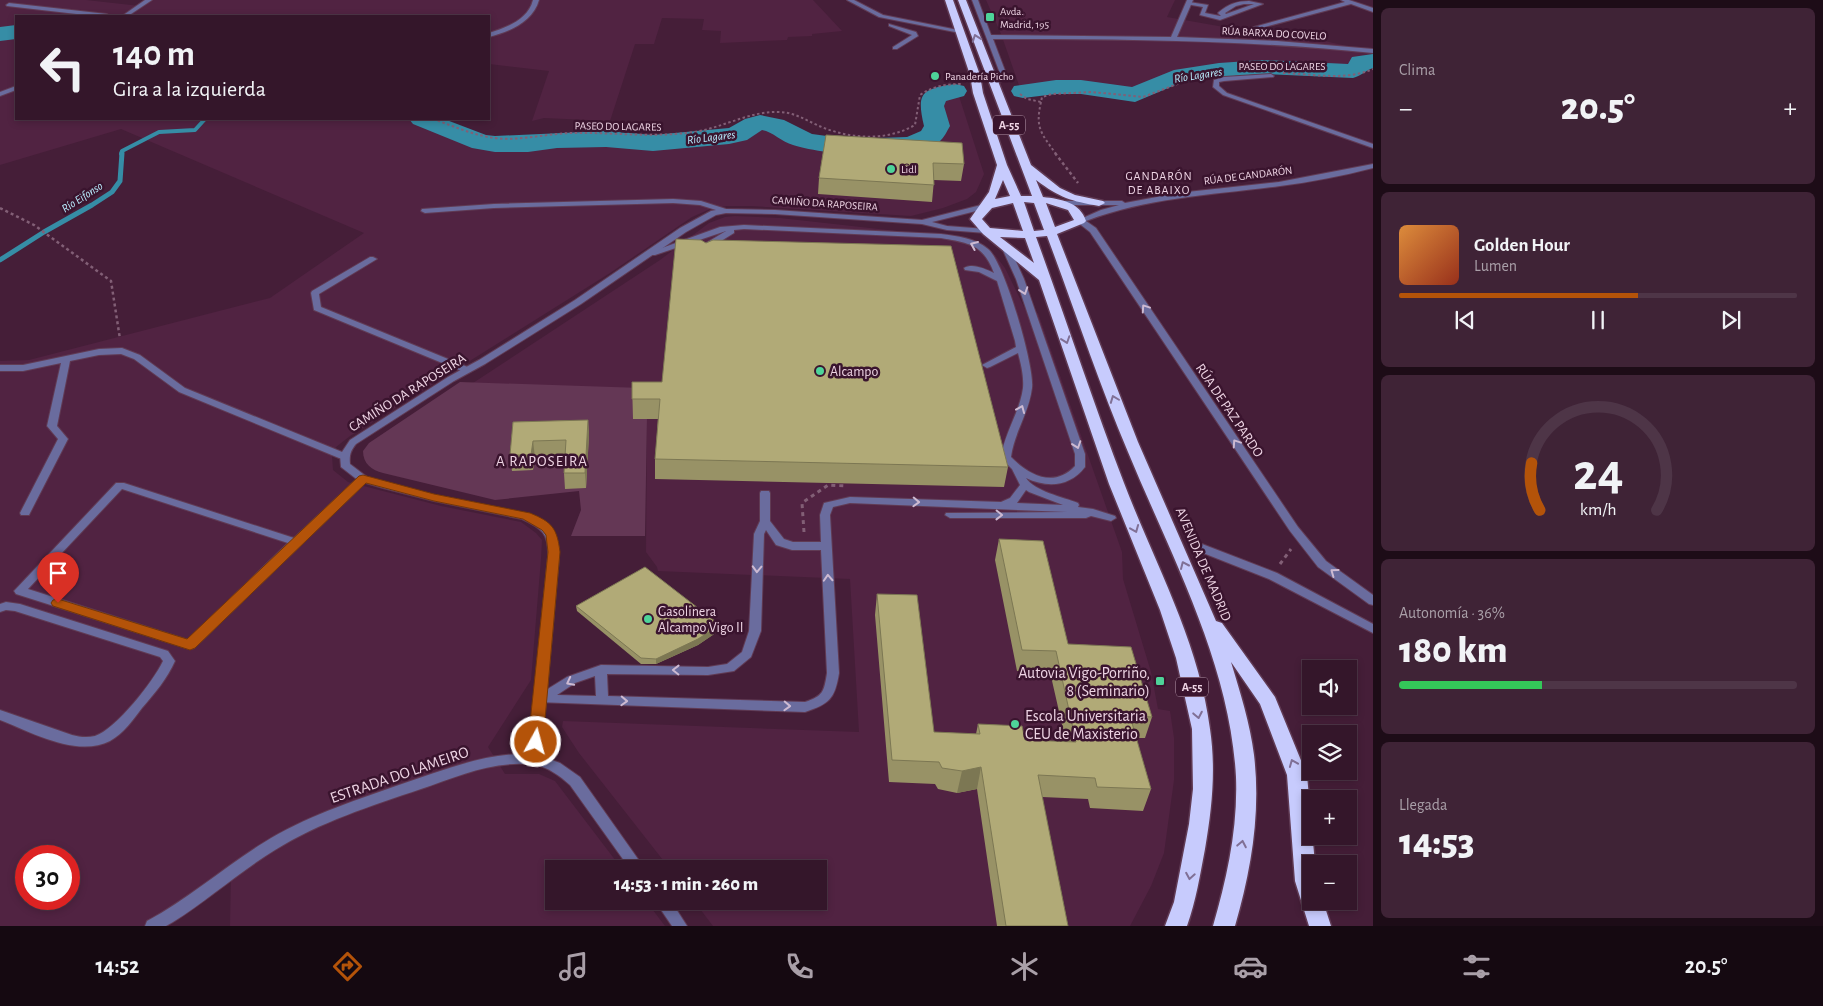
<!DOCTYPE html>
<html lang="es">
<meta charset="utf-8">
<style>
:root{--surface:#34162a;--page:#3f2336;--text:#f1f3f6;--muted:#a99fa8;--line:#4e3547;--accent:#b45309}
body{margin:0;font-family:"Alegreya Sans",sans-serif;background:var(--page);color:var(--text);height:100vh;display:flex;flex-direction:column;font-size:19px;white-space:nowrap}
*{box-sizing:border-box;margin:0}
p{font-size:16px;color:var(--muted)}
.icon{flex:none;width:28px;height:28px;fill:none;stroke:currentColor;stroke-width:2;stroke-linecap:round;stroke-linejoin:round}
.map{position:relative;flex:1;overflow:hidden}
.sheet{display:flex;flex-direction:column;gap:8px;padding:8px;background:#1d0c17;width:450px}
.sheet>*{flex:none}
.hud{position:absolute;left:15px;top:15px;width:475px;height:105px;border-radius:0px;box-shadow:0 2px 8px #0003,0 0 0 1px var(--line);background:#34162a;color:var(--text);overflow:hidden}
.buttons{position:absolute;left:1302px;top:660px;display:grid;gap:10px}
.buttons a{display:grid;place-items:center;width:55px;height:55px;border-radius:0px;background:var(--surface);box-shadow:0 2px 8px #0003,0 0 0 1px var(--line);font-size:25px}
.speed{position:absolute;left:15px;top:845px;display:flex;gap:10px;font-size:25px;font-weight:700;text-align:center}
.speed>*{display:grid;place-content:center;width:65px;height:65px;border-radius:50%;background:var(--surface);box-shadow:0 2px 8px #0003,0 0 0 1px var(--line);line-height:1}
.speed .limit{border:8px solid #d22;background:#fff;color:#111}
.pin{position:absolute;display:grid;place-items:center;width:42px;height:42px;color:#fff;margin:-51px -21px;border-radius:50% 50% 50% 0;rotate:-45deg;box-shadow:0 0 5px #0007}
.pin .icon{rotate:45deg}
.me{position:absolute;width:55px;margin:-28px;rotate:7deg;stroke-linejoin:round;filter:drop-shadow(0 0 4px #0008)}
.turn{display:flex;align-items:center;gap:18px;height:105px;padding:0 15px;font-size:22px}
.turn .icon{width:65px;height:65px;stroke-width:2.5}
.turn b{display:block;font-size:35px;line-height:42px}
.big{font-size:38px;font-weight:800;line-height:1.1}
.sheet .widget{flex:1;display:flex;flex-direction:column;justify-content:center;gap:8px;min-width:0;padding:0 18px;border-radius:8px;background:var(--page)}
.sheet .dial{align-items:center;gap:0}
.dial svg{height:130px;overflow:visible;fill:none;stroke:var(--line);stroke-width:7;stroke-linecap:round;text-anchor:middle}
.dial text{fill:var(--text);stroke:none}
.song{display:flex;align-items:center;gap:15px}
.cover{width:60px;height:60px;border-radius:8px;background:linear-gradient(135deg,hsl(30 70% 55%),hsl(10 70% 35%))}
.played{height:5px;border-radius:2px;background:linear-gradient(90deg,var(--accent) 60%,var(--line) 60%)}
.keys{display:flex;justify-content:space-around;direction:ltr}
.heat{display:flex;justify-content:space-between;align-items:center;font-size:28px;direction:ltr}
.charge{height:8px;border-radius:4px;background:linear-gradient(90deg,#34c759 36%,var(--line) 0)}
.trip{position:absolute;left:545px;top:860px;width:282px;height:50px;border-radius:0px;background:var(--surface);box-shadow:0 2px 8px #0003,0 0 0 1px var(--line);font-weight:800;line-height:50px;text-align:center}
.dock{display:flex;height:80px;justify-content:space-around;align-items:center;background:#150911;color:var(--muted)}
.dock .icon{width:35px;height:35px}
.dock .selected{color:var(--accent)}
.dock b{font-size:22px;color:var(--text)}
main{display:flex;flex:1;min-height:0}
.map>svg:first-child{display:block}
</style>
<main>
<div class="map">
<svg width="1373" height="926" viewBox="0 0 1373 926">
<rect width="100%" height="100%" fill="#451e38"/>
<g fill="#512342" fill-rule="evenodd">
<path d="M0 0H86L140 6 149 0H813L842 31 812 34V36L788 37 787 40 720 43 721 31 702 30 704 19 662 18 654 44H635L610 121 544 118 532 121 549 71 489 64V16H16V29L0 31Z"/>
<path d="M986 0H1175L1167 17 1247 31 1264 27 1373 52V58L1354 60 1353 65 1347 69 1261 65 1192 71 1169 75 1132 92 1081 85H1054L1020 88 1001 34Z"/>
<path d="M16 34V119H411L477 144 493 147H529L557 143 604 142 653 146 732 139 746 135 756 126 763 125 790 138V135L803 143 817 145 911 146 938 135 943 126 938 107 941 98 958 93 984 174 976 192 967 199 943 208 911 216 750 206H727L710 209 692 217 610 273 350 436 336 447 332 456 333 470 348 482 441 506 521 522 536 533 542 540 541 559 531 680 488 747 505 774H539L555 781 622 869H554V901H646L665 926H230L231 874 152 926H0V361L29 360 270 298 364 233 121 129 0 165V36ZM26 856H69V899H26Z"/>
<path d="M735 216 780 218 924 234 983 246 995 255 1005 268 1026 311 1038 313 1122 552 1123 579 1151 672 1158 709 1170 711 1174 738V780L1164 853 1151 886 1130 926H713L694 901H819V869H670L579 753 562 727 563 721 859 732 850 579 658 571 657 567 646 552 647 418 473 383 660 260 709 223 725 217Z"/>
</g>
<path fill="#643755" d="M460 382 642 388 647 417 645 536H571L581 510 579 491 495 500 383 473C372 470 363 464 363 451L369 443Z"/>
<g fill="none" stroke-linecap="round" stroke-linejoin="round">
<path stroke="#368da6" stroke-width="4" d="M121 154 122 151 159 132 195 130 205 119"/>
<path stroke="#368da6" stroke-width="5" d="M0 260 44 232 92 205 112 192 120 181 122 153"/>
<g fill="#368da6" fill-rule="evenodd">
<path d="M16 25V39L0 41V27Z"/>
<path d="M1373 54V68C1368 69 1361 76 1353 78L1263 74 1219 77 1180 83 1135 102 1081 94H1056L1023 98 1014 96 1011 91 1014 86 1056 80H1081L1132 87 1174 70 1219 63 1263 60 1348 64 1352 57Z"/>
<path d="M955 84 964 86 967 91 964 96 946 101 944 106 950 126C947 131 944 138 939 142 913 164 824 155 793 145 782 142 773 132 762 130L747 140 729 144 653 151 606 147 557 148 528 152H495L472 148 413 124 409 119H444L486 135 495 136 606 131 653 135 729 128 745 119 760 115 784 120 812 134 849 139 907 137 921 131 924 126C916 92 922 89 955 84Z"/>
</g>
<g stroke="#603b54" stroke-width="2">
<g id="lane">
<path d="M533 0H539C533 22 509 32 489 37V33C507 27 528 20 533 0Z"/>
<path d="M1249 1 1263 4 1220 20 1200 15 1203 7 1186 4 1189 2 1208 5 1205 13 1220 16H1221L1218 13 1219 12C1228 4 1238 1 1249 1ZM1244 4H1254L1226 14 1225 13 1236 6Z"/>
<path d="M9 3 107 14 110 16H94L7 6 6 5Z"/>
<path d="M1271 74 1274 76 1273 77 1224 81 1219 82V86L1227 93 1373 144V148L1223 95 1213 87 1214 80 1224 77Z"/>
<path d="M744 225 941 234C957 236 975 238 988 249 1004 261 1035 367 1032 388 1029 413 1014 433 1011 457 1030 476 1054 488 1075 466V454L1016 279 1001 246 1005 244H1008L1024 279 1085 454V467C1070 487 1047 488 1026 478 1034 491 1063 497 1078 503L1079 505 1078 507 1093 509 1115 516 1116 518 1111 521 1091 516 1086 518H950L945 515 946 513 1067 512 850 503 833 507 830 515 839 673C835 699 829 704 805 712L537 702 535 699 538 695 567 677 601 665 708 667 727 664 742 652 749 631 754 534 760 521V493L761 491H769L770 493V521L784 539 793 542H821L820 515 824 503 850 497 1001 502 1010 498 1020 485 1012 469 1001 458C1004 433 1020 412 1023 388 1024 377 1021 364 1018 353L990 367 987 368 982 365 1016 347 1015 341 997 281 979 272 965 270 964 268C973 263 985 269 994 273 983 244 969 243 941 238L744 229 734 230V233L713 246 712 251 708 253 704 251 706 243 726 231 655 255H652L648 253 720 227ZM1026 490 1029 492 1063 505 1017 503ZM766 530 776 545 792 550H821L827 673C824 692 823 696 805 702L608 696 607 674 708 675 734 671 751 657 761 631 764 534ZM595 676 596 696 557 695 575 683Z"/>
<path d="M370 257H373L377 259 319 294 321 307 470 368 472 370 470 372H464L314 310 311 293 312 291Z"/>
<path d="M122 348 140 355 185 388 347 454 348 456 343 459 339 458 179 392 134 359 121 354 99 355 70 361 57 426 68 439 30 513 29 515H21L20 513 58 439 47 426 61 363 23 371H0V365H23L99 349Z"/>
<path d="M363 476 367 477 368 479 367 481 194 648 190 649 186 648 16 594 14 591 116 483H124L294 538 359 477ZM122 489 288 543 188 640 28 589Z"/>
<path d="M1202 544 1277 573 1373 624V633L1269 579 1198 551 1197 548Z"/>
<path d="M6 602 20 604 168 651 175 661C167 679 155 693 142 708 133 720 124 733 110 741 77 758 31 732 0 720V710L72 735C79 737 87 738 95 736 116 729 153 682 163 661L160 657 15 611 6 610 0 612V604Z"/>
</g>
</g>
<g stroke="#603b54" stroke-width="2">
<g id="street">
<path d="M145 0H152L128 16H122Z"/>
<path d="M847 0H854L883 15 963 31 960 33 879 17Z"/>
<path d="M972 0H978L991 35 1171 37 1187 0H1193L1177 37 1277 41 1373 49V53C1246 40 1120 39 993 39L1007 76 1006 79 996 84H992V82L1001 76Z"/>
<path d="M1341 0H1349L1373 8V12L1351 4 1246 32 1243 30 1345 2Z"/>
<path d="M889 24 916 32 918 36 897 49H893V47L912 35 889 26Z"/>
<path d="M16 86V90L0 96V92Z"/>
<path d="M1373 164V168C1342 176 1311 182 1280 186 1214 195 1149 197 1086 221L1096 228 1298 527 1326 561 1373 595V605L1369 604 1318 567 1290 531 1090 232 1076 221 1101 210 1119 205H1061L1057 203 1061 201H1122L1125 203 1178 193 1279 182Z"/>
<path d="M673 199 701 201 726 209 775 210 922 220 985 204H988V208L932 222 947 226 986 229 990 231 986 233 947 230 922 224 775 214 726 213 716 215 686 232 581 304 485 364 454 381 356 444C351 450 349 455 350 464L367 477 390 484 434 495 529 514C551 524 559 532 559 557L541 756 560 763 580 777 645 869H630L570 785C560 776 548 767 535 765 496 759 456 777 421 789 371 806 320 822 275 850 239 872 208 900 173 922L166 926H145L147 921C188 899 223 868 263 843 304 817 351 802 396 786 439 772 482 753 528 754L548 557C549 534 542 528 522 519L434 501 383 488 359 481 341 467 340 455 350 440 448 377 479 360 575 300 680 228 711 211 716 210 700 205 673 203 494 208 425 213 421 211 422 209 494 204Z"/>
<path d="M655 901H671L687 926H672Z"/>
</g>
</g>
<g stroke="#603b54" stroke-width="3">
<path id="highway" d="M945 0H953L980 75 983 93 1007 165 1021 196H1032L958 0H966L1031 165 1060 188 1075 195 1103 201 1105 203 1099 206C1071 201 1060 198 1036 180L1043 197C1061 199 1080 202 1086 221L1084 223 1057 234 1138 442 1216 621 1222 623 1275 697 1307 775 1315 864H1311V901H1323L1331 926H1309L1295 881 1287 775 1260 704 1231 662C1240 692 1250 723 1254 755 1261 813 1251 871 1235 926H1213C1227 878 1238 828 1236 777 1230 663 1171 556 1128 452 1098 381 1074 308 1047 236L1036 237C1066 319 1093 402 1124 483 1155 564 1199 642 1210 729 1216 769 1212 809 1205 849 1200 875 1196 901 1187 926H1165L1174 902 1189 824 1193 789 1192 729 1176 658 1160 610 1109 484 1039 280 983 234 970 219 989 192 997 165 973 93 970 75ZM1003 180 1010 196 995 199ZM1024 202 1034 203 1044 230 1034 231ZM1013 203 1023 231 990 228 982 219 992 208ZM1046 203 1068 210 1074 220 1055 227ZM1000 237 1025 238 1034 263Z"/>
</g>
<g stroke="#825f76" stroke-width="2" stroke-dasharray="2.5 2.5" stroke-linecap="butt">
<path d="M1283 73C1312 74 1346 81 1373 69"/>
<path d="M1020 94 1027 99 1041 102 1042 97 1052 94 1092 92 1143 97 1188 80 1204 78"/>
<path d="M1041 102C1035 128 1041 133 1056 154"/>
<path d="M433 119C453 126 473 135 494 138 519 141 545 134 570 133 611 132 652 138 694 132 722 128 750 111 778 112 793 112 804 119 817 125 848 139 885 142 915 125L920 95C933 86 946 84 962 84"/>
</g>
<g stroke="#825f76" stroke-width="2.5" stroke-dasharray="3 3" stroke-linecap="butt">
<path d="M1055 153 1078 183"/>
<path d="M0 208 34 225 111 281 120 339"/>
</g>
<g stroke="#825f76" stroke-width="3" stroke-dasharray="4 4" stroke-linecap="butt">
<path d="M804 532 802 503 828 485 846 486"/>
<path d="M1280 564 1291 549"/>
</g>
<use href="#lane" fill="#6a6c9e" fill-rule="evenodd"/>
<use href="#street" fill="#6a6c9e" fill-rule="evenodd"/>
<use href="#highway" fill="#c7cbfd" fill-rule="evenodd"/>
</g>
<g fill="#989266">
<path d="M826 135 964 164 961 181 934 180 932 202 818 194 819 178Z"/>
<path d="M632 382 1008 467 1004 487 655 479V459L658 419H633Z"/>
<path d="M588 420 589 435 586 488 565 489 564 473 565 456 535 457 533 470 512 471 510 455 513 422Z"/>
<path d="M999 539 1068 644 1152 717 1145 738H1136L1151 789 1143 811 1090 808 1088 799 1042 797 1068 926H997L977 789 957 793 938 789 935 784 889 782 875 615 877 594 934 732 976 734 978 724 1025 740 1066 742 1050 672 1017 671 995 560Z"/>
<path d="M576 606 720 630 698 645 656 664H641L577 611Z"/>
</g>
<g fill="#7c7753">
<path d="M588 420 589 435 586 488 585 473Z"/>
<path d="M533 441 535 457 533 470 531 455Z"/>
<path d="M720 625V630L698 645 656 664V659Z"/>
<path d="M981 767 977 789 957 793 962 771Z"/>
</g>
<g fill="#b1aa77" stroke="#7c7753">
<path d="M826 135 962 143 964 164 933 163 934 185 819 178Z"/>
<path d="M676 239 701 240 706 243 713 240 951 246 1008 467 655 459 660 399H632V382H662Z"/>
<path d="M588 420 585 473H564L566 440 533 441 531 455H510L513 422Z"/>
<path d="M999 539 1043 541 1068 644 1131 647 1152 717 1130 716 1151 789 1097 787 1095 778 1038 775 1068 926H1006L981 767 962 771 942 768 939 762 892 760 877 594 917 595 934 732 980 734 978 724 1022 726 1025 740 1076 742 1056 651 1022 650Z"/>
<path d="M645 567 720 625 698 639 656 659 641 658 576 606Z"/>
</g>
<defs><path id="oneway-chevron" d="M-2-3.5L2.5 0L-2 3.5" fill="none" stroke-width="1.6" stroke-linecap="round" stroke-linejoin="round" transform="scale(1.25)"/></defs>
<g stroke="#807096">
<use href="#oneway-chevron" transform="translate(976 38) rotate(-110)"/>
<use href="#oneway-chevron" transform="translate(1066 340) rotate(71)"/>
<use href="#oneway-chevron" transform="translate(1114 399) rotate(-111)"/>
<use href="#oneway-chevron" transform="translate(1135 529) rotate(68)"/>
<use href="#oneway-chevron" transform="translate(1184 565) rotate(-114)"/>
<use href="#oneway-chevron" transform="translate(1198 715) rotate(79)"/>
<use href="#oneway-chevron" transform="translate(1293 763) rotate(-112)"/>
<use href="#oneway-chevron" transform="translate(1242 844) rotate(-79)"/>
<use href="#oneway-chevron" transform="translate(1190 876) rotate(100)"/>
</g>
<g stroke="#cdbad2">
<use href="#oneway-chevron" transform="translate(974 245) rotate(-157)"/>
<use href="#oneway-chevron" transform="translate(1024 291) rotate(71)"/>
<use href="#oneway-chevron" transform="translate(1145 308) rotate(-124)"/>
<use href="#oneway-chevron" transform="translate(1021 409) rotate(-67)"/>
<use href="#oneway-chevron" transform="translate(1236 443) rotate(-124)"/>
<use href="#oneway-chevron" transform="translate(1077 445) rotate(71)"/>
<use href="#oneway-chevron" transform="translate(916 502) rotate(2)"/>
<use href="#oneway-chevron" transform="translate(999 515) rotate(1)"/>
<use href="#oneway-chevron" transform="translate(757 569) rotate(92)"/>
<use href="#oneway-chevron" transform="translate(1334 572) rotate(-144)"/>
<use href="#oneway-chevron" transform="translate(828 578) rotate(-93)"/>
<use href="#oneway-chevron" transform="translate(676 670) rotate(-179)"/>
<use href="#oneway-chevron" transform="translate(570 682) rotate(153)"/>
<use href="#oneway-chevron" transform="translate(624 701) rotate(2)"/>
<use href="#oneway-chevron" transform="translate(787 706) rotate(2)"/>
</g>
<path fill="#b45309" stroke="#753606" d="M363 475 434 494 530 513C552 522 557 528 560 552L543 742 541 746 536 748 530 746 528 742 548 552 546 535 542 530 523 519 434 501 366 483 195 648 190 650 53 606 51 603 53 600 58 599 187 639 359 476Z"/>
<g fill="#4ed399" stroke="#3a142e" stroke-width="2">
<rect x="985" y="12" width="10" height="10" rx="2.5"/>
<circle cx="935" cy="76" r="5"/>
<circle cx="891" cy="169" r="5"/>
<circle cx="820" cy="371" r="5"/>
<circle cx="648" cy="619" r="5"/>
<rect x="1155" y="676" width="10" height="10" rx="2.5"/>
<circle cx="1015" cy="724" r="5"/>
</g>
<g text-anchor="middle" stroke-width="5" stroke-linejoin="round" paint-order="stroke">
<g font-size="11" fill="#eed4e4" stroke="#3a142e" text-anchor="start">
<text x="1000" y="15">Avda.<tspan x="1000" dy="13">Madrid, 195</tspan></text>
<text x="945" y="80">Panadería Picho</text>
<text x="901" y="173">Lidl</text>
</g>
<g font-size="11" fill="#eed4e4" stroke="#3a142e">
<text transform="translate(1274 33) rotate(3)" y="4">RÚA BARXA DO COVELO</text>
<text x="1282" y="70">PASEO DO LAGARES</text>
<text transform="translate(618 126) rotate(1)" y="4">PASEO DO LAGARES</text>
<text transform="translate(1248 175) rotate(-7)" y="4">RÚA DE GANDARÓN</text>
<text transform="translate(825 203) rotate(4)" y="4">CAMIÑO DA RAPOSEIRA</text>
</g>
<g font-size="12" font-style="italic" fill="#baedfe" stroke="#3a142e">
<text transform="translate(1198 75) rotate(-9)" y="4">Río Lagares</text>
<text transform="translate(711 137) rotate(-7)" y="4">Río Lagares</text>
<text transform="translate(82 197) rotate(-33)" y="4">Río Eifonso</text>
</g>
<g fill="#3a142e" stroke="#b89aad" stroke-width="1">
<rect x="993" y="115.5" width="32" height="19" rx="4"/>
<rect x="1176" y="677.5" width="32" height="19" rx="4"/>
</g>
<g font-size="12" font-weight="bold" fill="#eed4e4">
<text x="1009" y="129">A-55</text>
<text x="1192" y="691">A-55</text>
</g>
<g font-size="12" letter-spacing="1" fill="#eed4e4" stroke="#3a142e">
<text x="1159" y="180">GANDARÓN<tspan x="1159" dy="14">DE ABAIXO</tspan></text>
</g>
<g font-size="14" fill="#eed4e4" stroke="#3a142e" text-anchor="start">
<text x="830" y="376">Alcampo</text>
<text x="658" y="616">Gasolinera<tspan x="658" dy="16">Alcampo Vigo II</tspan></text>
</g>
<g font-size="14" fill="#eed4e4" stroke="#3a142e">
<text transform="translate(407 392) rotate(-32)" y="5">CAMIÑO DA RAPOSEIRA</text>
<text transform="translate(1230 410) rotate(56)" y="5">RÚA DE PAZ PARDO</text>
<text transform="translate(1204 564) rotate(67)" y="5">AVENIDA DE MADRID</text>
</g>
<g font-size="15" letter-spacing="1" fill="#eed4e4" stroke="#3a142e">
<text x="542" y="466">A RAPOSEIRA</text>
</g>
<g font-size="16" fill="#eed4e4" stroke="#3a142e" text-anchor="end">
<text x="1150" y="678">Autovia Vigo-Porriño,<tspan x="1150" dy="18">8 (Seminario)</tspan></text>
<text x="1025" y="721" text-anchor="start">Escola Universitaria<tspan x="1025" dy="18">CEU de Maxisterio</tspan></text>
</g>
<g font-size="16" fill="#eed4e4" stroke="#3a142e">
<text transform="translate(399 774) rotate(-19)" y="6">ESTRADA DO LAMEIRO</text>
</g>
</g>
</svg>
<div class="buttons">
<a><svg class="icon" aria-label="sound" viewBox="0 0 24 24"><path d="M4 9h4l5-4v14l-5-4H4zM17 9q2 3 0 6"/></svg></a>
<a><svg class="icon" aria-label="layers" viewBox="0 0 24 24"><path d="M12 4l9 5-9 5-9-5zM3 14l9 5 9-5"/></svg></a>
<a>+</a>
<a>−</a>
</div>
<div class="speed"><div class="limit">30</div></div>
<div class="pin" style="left:58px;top:603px;background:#d93025"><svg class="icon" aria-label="arrive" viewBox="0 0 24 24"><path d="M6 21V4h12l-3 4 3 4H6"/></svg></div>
<svg class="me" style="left:536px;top:742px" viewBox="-20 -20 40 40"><circle r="17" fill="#b45309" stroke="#fff" stroke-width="3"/><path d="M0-11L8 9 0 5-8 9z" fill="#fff"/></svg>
<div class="trip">14:53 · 1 min · 260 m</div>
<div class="hud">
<div class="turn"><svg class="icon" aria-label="left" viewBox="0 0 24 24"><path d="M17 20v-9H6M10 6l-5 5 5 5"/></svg><div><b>140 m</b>Gira a la izquierda</div></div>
</div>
</div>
<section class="sheet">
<div class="widget"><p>Clima</p>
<div class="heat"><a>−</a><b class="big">20.5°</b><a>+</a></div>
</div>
<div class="widget">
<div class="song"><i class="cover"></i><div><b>Golden Hour</b><p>Lumen</p></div></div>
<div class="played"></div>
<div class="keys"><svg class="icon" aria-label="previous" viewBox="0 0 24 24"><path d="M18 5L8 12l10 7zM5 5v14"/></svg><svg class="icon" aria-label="pause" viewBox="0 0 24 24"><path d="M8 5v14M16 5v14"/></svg><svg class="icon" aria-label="next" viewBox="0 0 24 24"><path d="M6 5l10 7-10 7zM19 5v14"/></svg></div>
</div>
<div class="widget dial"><svg viewBox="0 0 100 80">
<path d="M14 69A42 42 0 1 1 86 69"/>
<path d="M14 69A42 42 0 0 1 9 40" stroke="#b45309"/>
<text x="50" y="56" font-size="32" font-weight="700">24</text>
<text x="50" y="72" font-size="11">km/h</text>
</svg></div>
<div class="widget"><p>Autonomía · 36%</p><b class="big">180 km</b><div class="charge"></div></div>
<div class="widget"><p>Llegada</p><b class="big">14:53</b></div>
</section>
</main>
<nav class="dock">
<b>14:52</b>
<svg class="icon selected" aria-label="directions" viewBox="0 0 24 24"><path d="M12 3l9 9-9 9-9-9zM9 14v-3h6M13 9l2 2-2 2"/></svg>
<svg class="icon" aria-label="music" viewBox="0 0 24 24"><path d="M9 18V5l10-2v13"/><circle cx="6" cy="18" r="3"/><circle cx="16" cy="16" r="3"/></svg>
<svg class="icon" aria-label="phone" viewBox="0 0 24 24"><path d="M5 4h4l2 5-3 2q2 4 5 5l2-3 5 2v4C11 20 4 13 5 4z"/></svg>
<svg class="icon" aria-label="climate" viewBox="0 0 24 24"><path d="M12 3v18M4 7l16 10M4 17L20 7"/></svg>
<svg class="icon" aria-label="car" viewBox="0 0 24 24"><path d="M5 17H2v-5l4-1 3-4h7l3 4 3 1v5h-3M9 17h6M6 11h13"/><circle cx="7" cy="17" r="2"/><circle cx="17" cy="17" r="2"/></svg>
<svg class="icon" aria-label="filters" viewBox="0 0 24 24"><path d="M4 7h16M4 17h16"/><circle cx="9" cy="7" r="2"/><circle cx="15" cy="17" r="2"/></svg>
<b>20.5°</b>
</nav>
